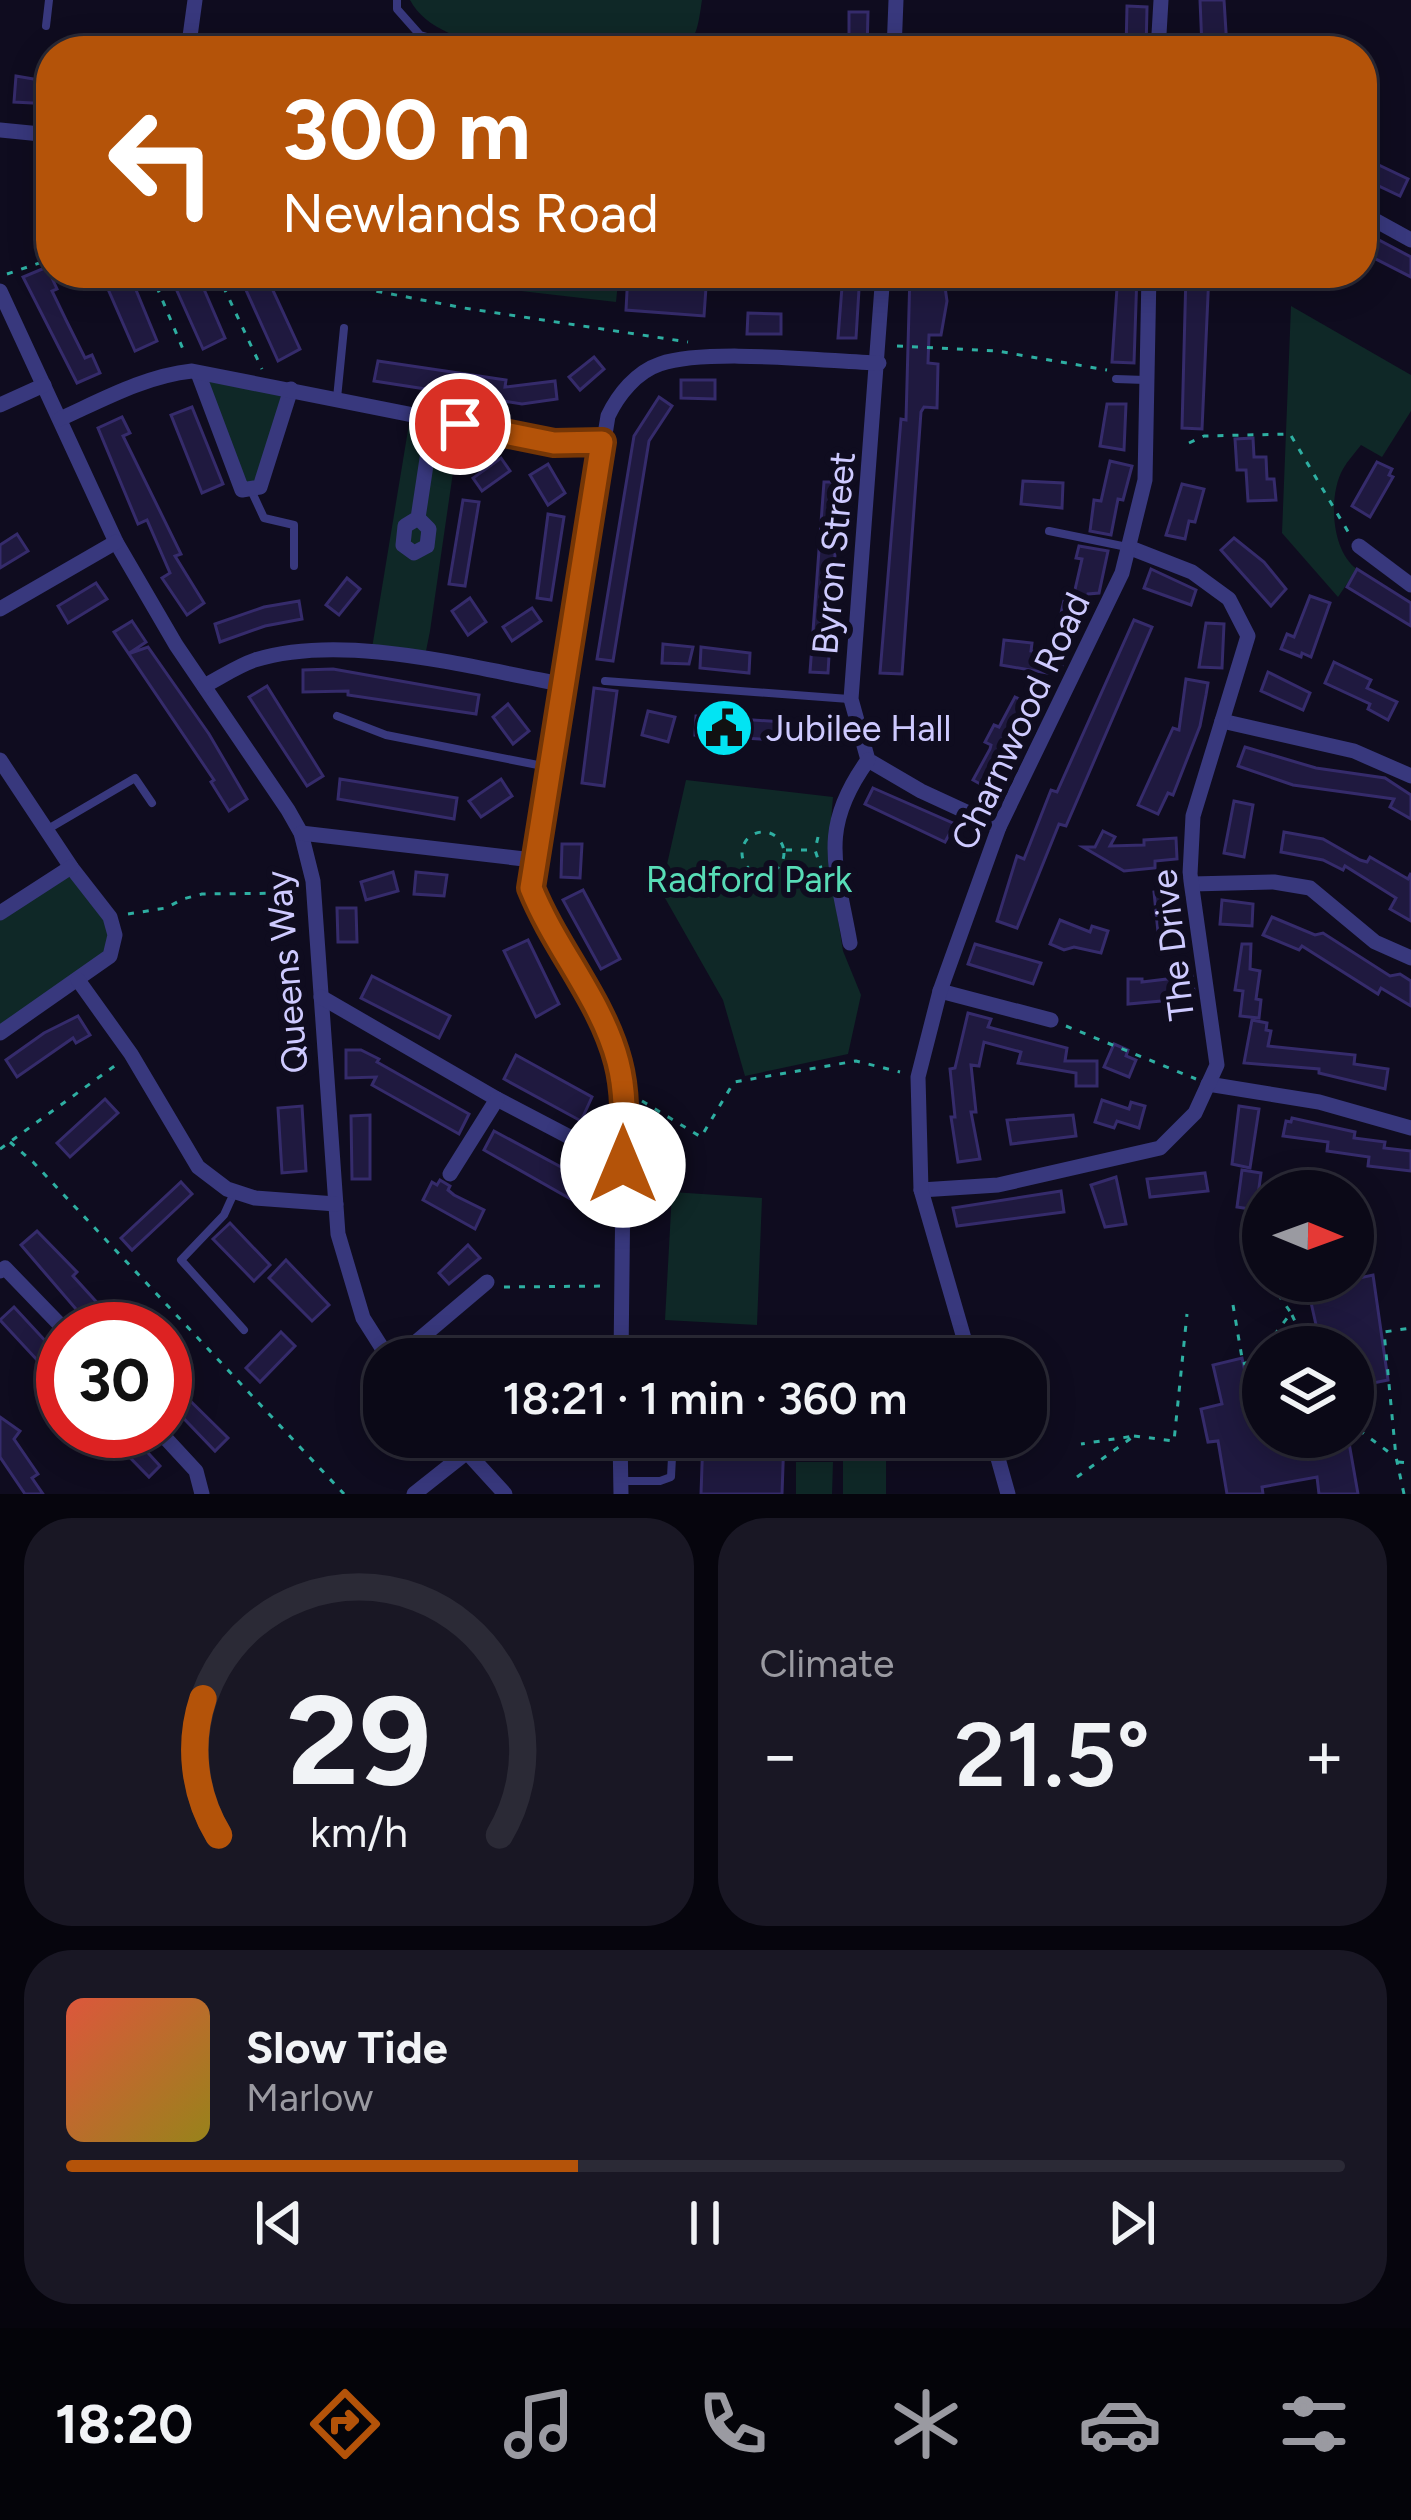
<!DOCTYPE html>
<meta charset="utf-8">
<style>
:root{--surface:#0b0917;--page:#191724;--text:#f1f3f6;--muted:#9a9aa1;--line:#2b2a36;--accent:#b45309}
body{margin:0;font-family:Figtree,sans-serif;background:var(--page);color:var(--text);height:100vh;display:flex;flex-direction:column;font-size:45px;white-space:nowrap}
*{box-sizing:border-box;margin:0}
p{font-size:39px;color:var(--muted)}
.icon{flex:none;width:66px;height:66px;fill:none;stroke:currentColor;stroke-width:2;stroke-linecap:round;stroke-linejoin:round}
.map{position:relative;height:1494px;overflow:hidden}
.panel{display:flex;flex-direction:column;gap:24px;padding:24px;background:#06050d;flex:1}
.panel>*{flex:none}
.guide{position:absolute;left:36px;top:36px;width:1341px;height:252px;border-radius:48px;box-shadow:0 6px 30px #0003,0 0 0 3px var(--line);background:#b45309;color:#fff;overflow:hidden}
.needle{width:78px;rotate:91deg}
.tools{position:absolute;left:1242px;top:1170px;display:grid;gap:24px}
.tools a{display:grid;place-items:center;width:132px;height:132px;border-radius:50%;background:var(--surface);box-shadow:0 6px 30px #0003,0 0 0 3px var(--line);font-size:60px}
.speed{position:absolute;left:36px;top:1302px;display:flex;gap:24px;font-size:60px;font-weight:700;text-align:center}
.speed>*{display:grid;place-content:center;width:156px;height:156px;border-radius:50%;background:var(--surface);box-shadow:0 6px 30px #0003,0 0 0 3px var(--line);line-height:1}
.speed .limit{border:18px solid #d22;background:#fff;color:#111}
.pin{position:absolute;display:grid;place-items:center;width:102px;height:102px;color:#fff;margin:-51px;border:6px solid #fff;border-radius:50%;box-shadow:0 3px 12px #0007}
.me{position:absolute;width:132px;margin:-66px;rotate:0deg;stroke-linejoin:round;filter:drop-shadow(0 0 9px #0008)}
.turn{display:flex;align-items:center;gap:42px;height:252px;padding:0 48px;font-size:54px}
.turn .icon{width:156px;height:156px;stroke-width:2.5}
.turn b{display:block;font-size:84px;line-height:102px}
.big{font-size:90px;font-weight:600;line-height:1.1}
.panel .tile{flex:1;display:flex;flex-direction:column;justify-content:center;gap:18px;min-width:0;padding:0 42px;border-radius:48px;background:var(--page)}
.panel .dial{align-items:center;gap:0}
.dial svg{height:312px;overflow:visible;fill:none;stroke:var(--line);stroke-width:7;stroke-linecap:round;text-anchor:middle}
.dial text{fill:var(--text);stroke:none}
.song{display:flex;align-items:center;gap:36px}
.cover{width:144px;height:144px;border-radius:18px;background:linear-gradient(135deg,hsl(10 70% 55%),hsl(50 70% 35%))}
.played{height:12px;border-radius:6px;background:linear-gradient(90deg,var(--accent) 40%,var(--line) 40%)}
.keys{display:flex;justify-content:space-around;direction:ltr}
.heat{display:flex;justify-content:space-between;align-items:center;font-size:66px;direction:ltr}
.panel .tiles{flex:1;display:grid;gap:24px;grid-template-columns:1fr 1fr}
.tile:last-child{grid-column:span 2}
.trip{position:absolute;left:363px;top:1338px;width:684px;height:120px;border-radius:48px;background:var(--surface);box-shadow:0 6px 30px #0003,0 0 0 3px var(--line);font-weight:600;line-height:120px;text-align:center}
.dock{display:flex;height:192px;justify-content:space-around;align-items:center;background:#040409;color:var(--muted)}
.dock .icon{width:84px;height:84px}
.dock .selected{color:var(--accent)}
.dock b{font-size:54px;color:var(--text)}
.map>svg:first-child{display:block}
</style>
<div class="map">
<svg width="1411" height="1494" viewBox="0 0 1411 1494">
<rect width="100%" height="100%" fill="#0f0c1f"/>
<g fill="#0f2827">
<path d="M410 0H702C699 19 698 39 682 51 614 51 446 68 410 0Z"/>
<path d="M363 273H619L616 302Z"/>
<path d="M1291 306 1411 375V411L1382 457 1361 445C1355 453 1348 460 1343 469 1328 495 1331 551 1357 569L1338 597 1282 533Z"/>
<path d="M192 371 291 389 260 487 242 490Z"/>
<path d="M410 418 460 424 430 631 425 656 371 654Z"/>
<path d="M686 780 833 797 828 855 843 951 861 995 848 1054 745 1076 723 1000 661 891Z"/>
<path d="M71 867 110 917V956L0 1033V915Z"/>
<path d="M672 1192 762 1198 757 1325 665 1320Z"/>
<rect x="843" y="1437" width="43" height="57"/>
<path d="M796 1462H833L832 1494H796Z"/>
</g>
<g fill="#1f193f" stroke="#352b6b" stroke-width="3">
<path d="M1200 0H1224L1227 48 1202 47Z"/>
<path d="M1127 6 1147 7 1146 51H1126Z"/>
<path d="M849 12H868L867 51H849Z"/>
<path d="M16 76 51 82V104L14 102Z"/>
<path d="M1362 157 1408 179 1400 196 1362 178Z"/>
<path d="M1362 231 1411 257V277L1362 252Z"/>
<path d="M47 267 57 289 52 291 67 322 85 358 92 355 100 373 77 383 23 277Z"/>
<path d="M101 273H129L157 341 135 351Z"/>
<path d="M169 273H197L225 338 203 349Z"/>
<path d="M254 273H265L300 349 278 361 241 279Z"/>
<path d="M628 273H707L704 316 626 310Z"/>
<path d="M829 273H860L856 338H838L842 287 829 286Z"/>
<path d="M910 273H943L947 301 941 335H929L928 363 938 364 937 408 924 407 921 412 902 674 880 673 901 419 906 420Z"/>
<path d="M1118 273H1137L1134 363 1112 362Z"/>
<path d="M1186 273H1209L1202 429 1182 428Z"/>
<path d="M748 313 781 314V334H747Z"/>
<path d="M594 357 604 369 580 390 569 377Z"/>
<path d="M378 361 506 380 505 387 555 381 557 399 522 404 374 381Z"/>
<path d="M681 380H715V399L681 398Z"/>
<path d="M659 397 672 406 649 441 613 661 597 659 634 436Z"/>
<path d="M1107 404H1126L1124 450 1100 446Z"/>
<path d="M192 407 223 484 202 493 171 415Z"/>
<path d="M122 417 130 433 123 436 181 554 175 556 204 603 187 615 162 578 170 573 147 520 138 524 98 428Z"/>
<path d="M1253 438 1254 457H1266L1267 479H1274L1276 500 1248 501 1246 470H1237L1235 439Z"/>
<path d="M501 458 510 471 482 491 473 478Z"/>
<path d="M1110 461 1132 466 1123 500 1118 499 1111 535 1090 531 1094 500 1101 501Z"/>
<path d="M1377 462 1392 469 1389 475 1393 477 1370 517 1352 506Z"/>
<path d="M548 464 565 493 548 505 530 475Z"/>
<path d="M1023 481 1063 483 1062 508 1021 504Z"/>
<path d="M824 482H842L841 514 835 554 828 673 810 672Z"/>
<path d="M1182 484 1204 489 1195 522 1189 521 1185 539 1166 535Z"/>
<path d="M463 500 479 502 465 586 449 584Z"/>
<path d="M548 514 564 517 551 600 537 598Z"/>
<path d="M17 534 28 551 0 568V545Z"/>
<path d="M1234 538 1264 562 1286 589 1271 606 1221 550Z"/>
<path d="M1079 546 1108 551 1099 593 1088 594 1080 627 1059 622 1066 592 1074 594 1082 559 1076 558Z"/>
<path d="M1151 569 1196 590 1191 605 1144 588Z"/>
<path d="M1357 569 1411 603V626L1347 587Z"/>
<path d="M347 578 360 589 339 615 326 605Z"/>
<path d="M96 583 107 599 68 623 58 606Z"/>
<path d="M1310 596 1330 603 1311 657 1302 653 1301 657 1281 649 1287 634 1294 637Z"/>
<path d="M470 598 486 622 468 635 452 611Z"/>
<path d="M299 601 302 619 265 626 220 642 215 624 264 607Z"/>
<path d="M532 608 541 621 512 641 503 627Z"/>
<path d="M1134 620 1152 627 1066 826 1059 824 1017 928 997 921 1017 856 1024 859 1051 790 1057 792Z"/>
<path d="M132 621 146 642 128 654 148 647 209 734 247 799 229 811 211 782 214 780 114 632Z"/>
<path d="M1206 623 1224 624 1222 668 1199 667Z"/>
<path d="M1004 640 1032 643 1031 651 1065 656 1059 675 1001 665Z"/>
<path d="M663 644 693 647 689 664 662 663Z"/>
<path d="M701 647 750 653 749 673 700 668Z"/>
<path d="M1334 662 1371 680 1367 688 1397 702 1388 720 1368 709 1370 704 1325 683Z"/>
<path d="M333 669 479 695 476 714 348 695V691L303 692V670Z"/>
<path d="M1268 672 1310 693 1303 710 1261 691Z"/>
<path d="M1186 679 1208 683 1206 695 1200 726 1173 795 1168 793 1158 814 1138 805 1173 728 1179 730Z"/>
<path d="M267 686 323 776 307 786 249 697Z"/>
<path d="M594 688 617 691 604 786 582 783Z"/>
<path d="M1015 697 1031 705 991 790 973 780 990 749 991 745 985 742 994 725 999 727Z"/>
<path d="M508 704 529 731 513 744 493 717Z"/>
<path d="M648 711 675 717 668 742 642 735Z"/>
<path d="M696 716 826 725 825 743 695 735Z"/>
<path d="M1245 747 1316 768 1385 778 1411 795V819L1390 807 1394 799 1293 785 1238 766Z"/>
<path d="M340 779 457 798 454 819 338 799Z"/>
<path d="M501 779 512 796 481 817 469 801Z"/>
<path d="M873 788 955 824 945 842 865 804Z"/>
<path d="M1234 801 1253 805 1244 857 1224 853Z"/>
<path d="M1103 831 1115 837 1110 846 1144 845V840L1176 838 1177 859 1155 861V868L1124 871 1083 847H1095Z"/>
<path d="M1284 832 1323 839 1360 860 1367 862 1370 857 1408 879 1411 873V921L1390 909 1396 898 1345 866 1343 870 1323 860 1281 852Z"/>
<path d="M562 844H582L580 878 561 877Z"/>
<path d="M393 872 398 891 366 900 361 882Z"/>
<path d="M416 872 447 875 444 896 414 894Z"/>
<path d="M1171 889 1176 930 1158 932 1154 892Z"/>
<path d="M583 890 620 959 601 969 563 900Z"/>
<path d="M1222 900 1253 904 1252 926 1220 924Z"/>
<path d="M337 908H356L357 942H338Z"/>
<path d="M1272 917 1315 935 1323 933 1390 976 1400 974 1411 981V1006L1381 988 1378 994 1302 946 1299 950 1263 935Z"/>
<path d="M1060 920 1090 932 1092 926 1108 931 1101 953 1074 947 1064 950 1050 944Z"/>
<path d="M528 940 559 1004 536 1017 504 951Z"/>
<path d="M975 944 1041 963 1033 984 968 964Z"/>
<path d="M1242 944H1251L1250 969 1260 971 1256 999 1261 1000 1259 1018 1240 1016 1243 991 1235 990Z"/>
<path d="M372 976 450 1016 439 1038 361 998Z"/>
<path d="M1192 976 1195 998 1128 1004V979H1142V982Z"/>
<path d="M968 1013 991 1019 988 1027 1067 1048 1065 1061H1097V1086H1076V1073L1018 1063 1021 1052 984 1042 979 1066 971 1065 976 1112H971L980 1159 958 1162 951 1117H955L950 1069 955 1068Z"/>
<path d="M78 1016 90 1035 76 1043 73 1038 17 1077 6 1060 44 1033Z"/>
<path d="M1252 1020 1267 1023 1266 1030 1271 1031 1268 1046 1355 1055 1354 1064 1388 1069 1385 1089 1319 1073V1069L1244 1063Z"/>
<path d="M1114 1044 1128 1050 1126 1056 1136 1060 1129 1077 1104 1067Z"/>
<path d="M346 1050H361L379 1059 377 1062 469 1114 459 1134 372 1085 376 1077 346 1078Z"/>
<path d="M516 1055 592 1097 581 1121 504 1079Z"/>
<path d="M105 1099 118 1113 70 1157 57 1143Z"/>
<path d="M1102 1100 1129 1109 1131 1102 1145 1106 1139 1128 1117 1121 1114 1128 1095 1122Z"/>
<path d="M302 1106 306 1171 282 1173 278 1108Z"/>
<path d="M1239 1106 1259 1109 1250 1168 1232 1164Z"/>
<path d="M370 1115V1179H352L351 1116Z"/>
<path d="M1073 1115 1076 1136 1011 1144 1007 1120Z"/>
<path d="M1292 1118 1355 1132 1354 1138 1385 1142 1384 1148 1411 1151V1171L1368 1166 1369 1157 1327 1151 1328 1142 1283 1136 1286 1121 1291 1122Z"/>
<path d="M494 1131 602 1189 590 1210 484 1150Z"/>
<path d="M1242 1170 1261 1173 1256 1210 1237 1207Z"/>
<path d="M1205 1173 1208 1191 1150 1197 1147 1179Z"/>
<path d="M1116 1177 1126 1224 1105 1227 1091 1185Z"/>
<path d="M440 1180 450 1186 448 1190 454 1195 484 1210 475 1229 423 1200 432 1182 437 1185Z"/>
<path d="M181 1182 192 1194 132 1250 121 1238Z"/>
<path d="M1061 1191 1064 1212 957 1226 953 1208Z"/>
<path d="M230 1223 270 1265 254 1281 213 1239Z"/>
<path d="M37 1231 77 1272 73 1276 121 1329H81L88 1323 21 1245Z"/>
<path d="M468 1245 480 1258 449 1284 439 1273Z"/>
<path d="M286 1260 329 1305 312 1321 269 1278Z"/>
<path d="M1373 1275 1388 1380 1353 1387V1347H1321L1308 1289Z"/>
<path d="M14 1307 63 1360V1388L0 1320Z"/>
<path d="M281 1332 295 1346 260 1382 246 1368Z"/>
<path d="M1242 1358 1247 1381 1263 1378V1437H1348L1358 1494H1319L1317 1477 1262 1487 1263 1494H1227L1218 1441 1208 1442 1201 1409 1222 1404 1213 1365Z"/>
<path d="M165 1376 228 1438 215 1451 165 1399Z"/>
<path d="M0 1417 20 1431 14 1439 38 1474 32 1478 43 1494H25L0 1457Z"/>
<path d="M104 1431H128L160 1466 149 1477Z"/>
<path d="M703 1437H784L782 1494H701Z"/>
</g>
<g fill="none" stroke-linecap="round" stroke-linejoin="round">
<g stroke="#2eafa2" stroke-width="3" stroke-dasharray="6 9" stroke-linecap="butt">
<path d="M151 273 185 354"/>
<path d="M217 273 262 369"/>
<path d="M320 273 339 284 464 308 688 342"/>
<path d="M7 274 51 259"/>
<path d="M897 346 997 351 1107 370"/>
<path d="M1189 443 1204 436 1290 434 1350 535"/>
<circle cx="763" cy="853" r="21"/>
<path d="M818 837 815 850 821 868"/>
<path d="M786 850H812"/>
<path d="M128 914 166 908 183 899 202 894 300 893"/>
<path d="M1066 1026 1196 1079"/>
<path d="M642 1101 701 1137 734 1082 856 1061 900 1072"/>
<path d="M10 1142 33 1162 344 1494"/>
<path d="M0 1149 120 1062"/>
<path d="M504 1287 608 1286"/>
<path d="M1233 1305 1242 1358"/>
<path d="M1292 1315 1307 1347"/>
<path d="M1265 1347 1291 1313 1280 1297"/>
<path d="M1243 1364 1263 1357"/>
<path d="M1245 1373 1263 1350"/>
<path d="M1359 1430 1394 1456"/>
<path d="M1134 1436 1174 1441 1187 1314"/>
<path d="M1398 1462 1411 1463"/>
<path d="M1077 1477 1134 1436 1081 1444"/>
<path d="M1404 1494 1396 1457 1384 1332 1411 1328"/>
</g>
<g stroke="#38387d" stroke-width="8">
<path d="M397 0V9L420 35 476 51"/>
<path d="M46 26 49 0"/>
<path d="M1116 379 1145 380"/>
<path d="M337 398 344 328"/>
<path d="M251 490 264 518 294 525V566"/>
<path d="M1049 531 1127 547"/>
<path d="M605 681 849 699"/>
<path d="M337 716 386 735 548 767"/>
<path d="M48 829 135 778 152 803"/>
<path d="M234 1193 224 1215 181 1260 244 1330"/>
<path d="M622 1481H660L671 1477 673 1437"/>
</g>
<g stroke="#38387d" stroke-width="15">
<path d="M188 51 195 0"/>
<path d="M894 51 896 0"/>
<path d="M1158 51 1161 0"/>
<path d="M0 130 51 135"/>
<path d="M1362 213 1411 240"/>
<path d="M883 273 851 699 868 760 921 791 999 827"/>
<path d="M0 291 116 542 176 645 288 810 301 833 313 881 338 1234 363 1318 389 1359"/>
<path d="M198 373 242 490 260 487 291 389"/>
<path d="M0 405 44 385"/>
<path d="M60 419C102 400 145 376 192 371L554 443 602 442"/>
<path d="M418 518 405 526 403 545 414 553 427 546 429 529 418 518 433 419"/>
<path d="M1359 546 1411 585"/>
<path d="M0 609 116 542"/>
<path d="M204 686C220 678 237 666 255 660 345 632 471 668 562 684"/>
<path d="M1222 721 1354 751 1411 776"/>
<path d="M0 760 71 867 110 917 115 935 110 956 0 1033"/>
<path d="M301 833 533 860"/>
<path d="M1192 884 1274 882 1310 888 1375 942 1411 958"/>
<path d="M0 913 71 867"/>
<path d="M850 943C836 865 818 829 868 760"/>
<path d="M78 980 131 1054 198 1167 227 1189 255 1198 336 1204"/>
<path d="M940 991 1051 1020"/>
<path d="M321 997 497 1099 623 1165"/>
<path d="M1208 1084 1319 1102 1411 1128"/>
<path d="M450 1174 497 1099"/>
<path d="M921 1190 998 1185 1160 1148 1195 1113 1217 1065 1190 874 1193 816 1248 636 1229 599 1192 572 1128 547"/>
<path d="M0 1271 5 1268 64 1329"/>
<path d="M396 1359 487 1282"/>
<path d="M621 1359 624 1093C610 1016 559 959 531 888L608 416C618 395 636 372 660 364 707 348 824 361 879 363"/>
<path d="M970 1359 921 1190 918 1077 940 991 999 827 1122 573 1145 480 1149 273"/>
<path d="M159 1431 196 1471 202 1494"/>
<path d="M453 1437 505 1494"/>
<path d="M620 1437 621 1494"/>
<path d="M992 1437 1008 1494"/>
<path d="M414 1494 467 1452"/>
</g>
</g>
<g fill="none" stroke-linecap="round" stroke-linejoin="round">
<g stroke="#753606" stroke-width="30">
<path id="route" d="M460 424 554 443 602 442 531 888C555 948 602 1000 618 1062 627 1096 624 1131 623 1165"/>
</g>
<use href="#route" stroke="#b45309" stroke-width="21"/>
</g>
<defs>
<g id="civic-disc" transform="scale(3)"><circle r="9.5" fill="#02e4f3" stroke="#0f0c1f"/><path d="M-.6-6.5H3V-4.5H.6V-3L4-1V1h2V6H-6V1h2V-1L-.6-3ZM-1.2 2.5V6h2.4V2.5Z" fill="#111"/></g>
</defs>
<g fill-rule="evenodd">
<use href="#civic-disc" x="724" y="728"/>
</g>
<g text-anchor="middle" stroke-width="12" stroke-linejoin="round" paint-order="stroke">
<g font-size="36" fill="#cecaff" stroke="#0f0c1f">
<text transform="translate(833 553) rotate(-85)" y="13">Byron Street</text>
<text transform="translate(1020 721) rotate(-65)" y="13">Charnwood Road</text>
<text transform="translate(1172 945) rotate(-97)" y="13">The Drive</text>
<text transform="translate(286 972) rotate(-95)" y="13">Queens Way</text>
</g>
<g font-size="36" fill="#cecaff" stroke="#0f0c1f" text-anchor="start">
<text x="766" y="741">Jubilee Hall</text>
</g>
<g font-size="36" fill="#58ddb7" stroke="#0f0c1f">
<text x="749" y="892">Radford Park</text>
</g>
</g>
</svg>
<div class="tools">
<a><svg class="needle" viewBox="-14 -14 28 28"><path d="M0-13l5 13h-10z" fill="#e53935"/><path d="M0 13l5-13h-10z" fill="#9a9aa1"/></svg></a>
<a><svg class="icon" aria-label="layers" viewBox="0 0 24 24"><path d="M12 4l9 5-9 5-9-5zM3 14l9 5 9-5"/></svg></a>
</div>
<div class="speed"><div class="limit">30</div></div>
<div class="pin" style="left:460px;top:424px;background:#d93025"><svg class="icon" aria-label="arrive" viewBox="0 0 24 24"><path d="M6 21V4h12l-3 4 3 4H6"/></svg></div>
<svg class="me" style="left:623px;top:1165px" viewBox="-20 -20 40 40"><circle r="19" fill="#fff"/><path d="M0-13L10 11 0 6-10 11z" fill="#b45309"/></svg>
<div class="trip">18:21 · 1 min · 360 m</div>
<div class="guide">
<div class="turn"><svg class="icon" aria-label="left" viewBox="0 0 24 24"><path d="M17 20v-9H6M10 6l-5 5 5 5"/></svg><div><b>300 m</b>Newlands Road</div></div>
</div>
</div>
<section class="panel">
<div class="tiles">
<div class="tile dial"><svg viewBox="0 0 100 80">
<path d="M14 69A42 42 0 1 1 86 69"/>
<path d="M14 69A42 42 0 0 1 10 34" stroke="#b45309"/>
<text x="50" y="56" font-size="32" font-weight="700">29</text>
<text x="50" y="72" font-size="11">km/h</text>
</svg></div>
<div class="tile"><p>Climate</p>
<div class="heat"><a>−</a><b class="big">21.5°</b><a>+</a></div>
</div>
<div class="tile">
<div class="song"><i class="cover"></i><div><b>Slow Tide</b><p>Marlow</p></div></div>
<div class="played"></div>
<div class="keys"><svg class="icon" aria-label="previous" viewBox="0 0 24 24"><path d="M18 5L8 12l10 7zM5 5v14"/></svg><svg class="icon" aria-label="pause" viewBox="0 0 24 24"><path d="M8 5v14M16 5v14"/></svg><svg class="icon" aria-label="next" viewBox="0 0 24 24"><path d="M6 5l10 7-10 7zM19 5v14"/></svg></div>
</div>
</div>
</section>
<nav class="dock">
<b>18:20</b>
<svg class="icon selected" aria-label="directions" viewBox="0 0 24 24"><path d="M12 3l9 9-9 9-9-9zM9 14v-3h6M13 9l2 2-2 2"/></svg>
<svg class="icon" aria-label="music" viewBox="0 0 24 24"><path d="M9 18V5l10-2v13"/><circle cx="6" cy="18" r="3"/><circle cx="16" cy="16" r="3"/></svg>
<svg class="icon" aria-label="phone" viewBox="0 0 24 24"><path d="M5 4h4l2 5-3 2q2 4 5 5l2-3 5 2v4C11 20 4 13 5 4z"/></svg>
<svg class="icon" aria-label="climate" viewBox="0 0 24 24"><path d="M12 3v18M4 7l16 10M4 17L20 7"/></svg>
<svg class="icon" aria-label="car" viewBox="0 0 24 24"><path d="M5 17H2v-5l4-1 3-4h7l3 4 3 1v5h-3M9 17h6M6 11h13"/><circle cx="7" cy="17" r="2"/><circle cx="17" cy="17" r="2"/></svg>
<svg class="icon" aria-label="filters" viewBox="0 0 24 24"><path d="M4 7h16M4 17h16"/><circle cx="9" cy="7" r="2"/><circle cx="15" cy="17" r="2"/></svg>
</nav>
